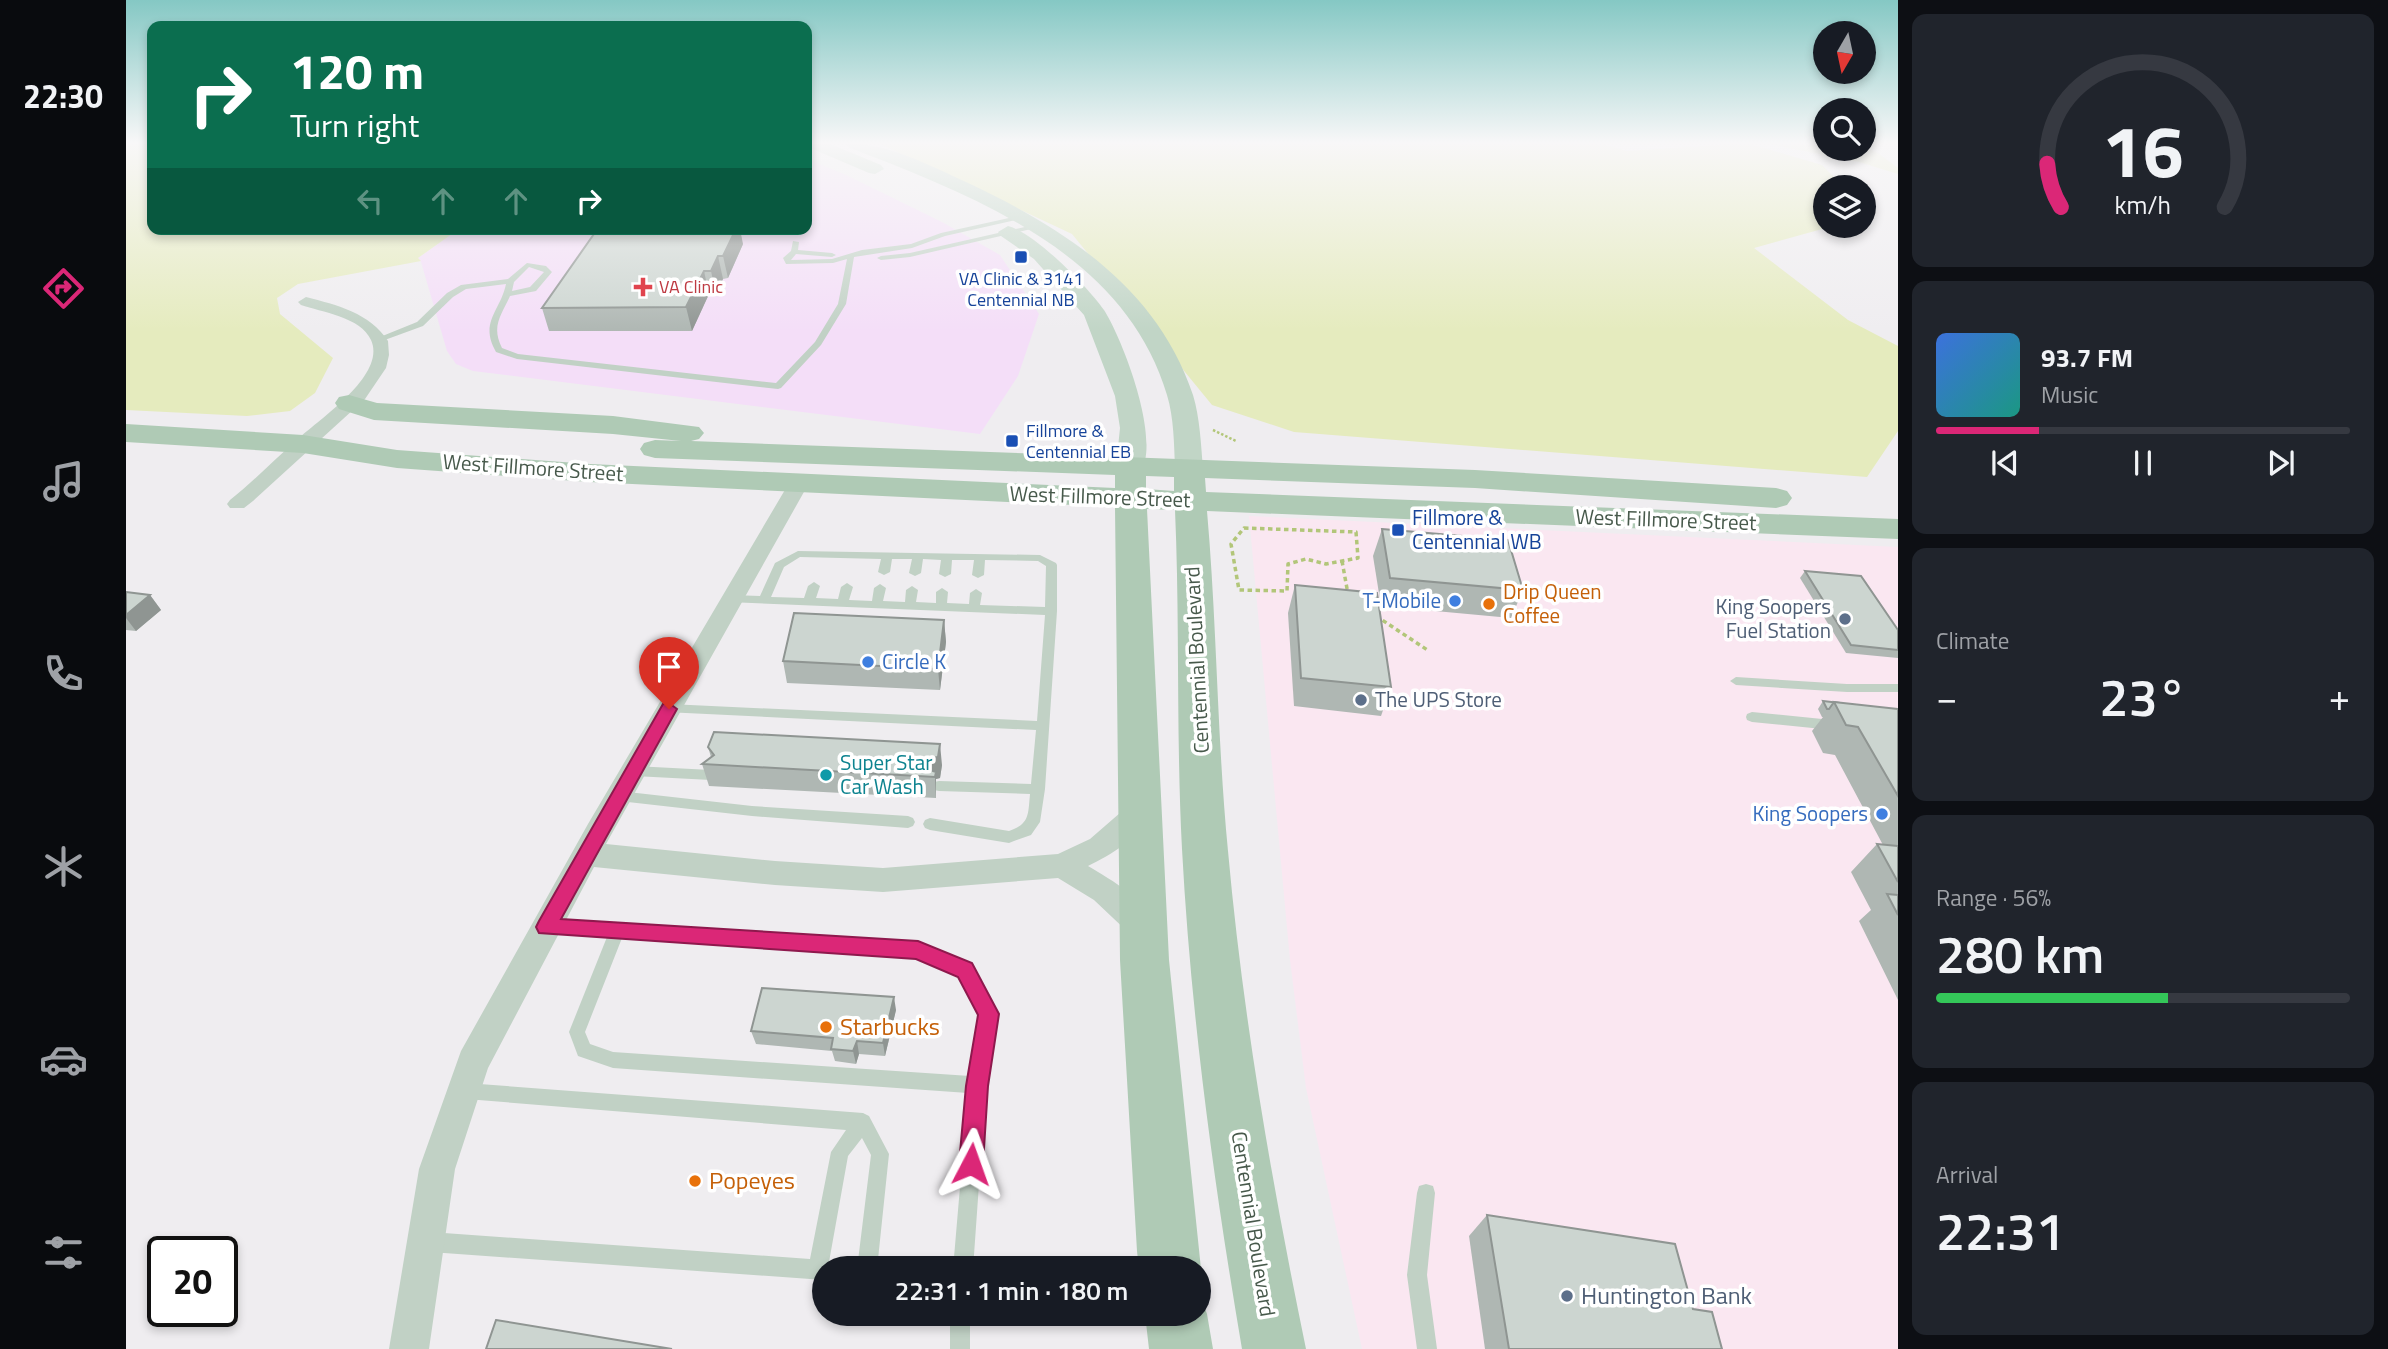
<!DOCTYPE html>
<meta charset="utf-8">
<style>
:root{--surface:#171b24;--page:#20242c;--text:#f1f3f6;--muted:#9ea1a6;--line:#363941;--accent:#db2777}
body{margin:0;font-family:"Titillium Web",sans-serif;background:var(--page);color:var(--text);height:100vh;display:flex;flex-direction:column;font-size:26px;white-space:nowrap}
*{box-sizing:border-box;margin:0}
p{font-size:23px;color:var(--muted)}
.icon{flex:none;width:38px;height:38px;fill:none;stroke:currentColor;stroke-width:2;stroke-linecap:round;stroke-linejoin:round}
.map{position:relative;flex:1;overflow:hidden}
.sheet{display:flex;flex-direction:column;gap:14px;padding:14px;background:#0d0f14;width:490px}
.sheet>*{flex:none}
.top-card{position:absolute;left:21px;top:21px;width:665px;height:214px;border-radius:14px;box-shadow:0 4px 10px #0003;background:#0b6e4f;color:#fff;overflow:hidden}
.needle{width:46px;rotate:189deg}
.controls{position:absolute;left:1687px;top:21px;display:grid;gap:14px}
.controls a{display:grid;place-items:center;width:63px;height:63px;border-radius:50%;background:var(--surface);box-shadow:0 4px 10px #0003;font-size:35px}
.speed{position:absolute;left:21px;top:1236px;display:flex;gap:14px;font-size:35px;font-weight:700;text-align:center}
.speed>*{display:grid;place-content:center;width:91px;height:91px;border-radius:50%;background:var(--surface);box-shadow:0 4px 10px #0003;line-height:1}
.speed .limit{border:4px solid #111;border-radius:10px;background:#fff;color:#111}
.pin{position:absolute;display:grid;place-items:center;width:60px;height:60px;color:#fff;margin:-72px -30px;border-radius:50% 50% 50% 0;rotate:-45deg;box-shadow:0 0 7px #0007}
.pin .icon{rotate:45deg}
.me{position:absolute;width:77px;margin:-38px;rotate:4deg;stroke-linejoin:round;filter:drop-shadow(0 0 5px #0008)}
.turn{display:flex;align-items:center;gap:24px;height:147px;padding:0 28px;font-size:32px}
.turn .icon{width:91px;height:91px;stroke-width:2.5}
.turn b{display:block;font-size:49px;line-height:60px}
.lanes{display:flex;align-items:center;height:66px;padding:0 28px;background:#0003;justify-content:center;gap:35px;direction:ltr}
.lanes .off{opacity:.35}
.big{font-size:52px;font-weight:600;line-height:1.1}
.sheet .tile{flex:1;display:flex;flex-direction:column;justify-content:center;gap:10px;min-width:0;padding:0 24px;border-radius:14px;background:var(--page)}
.sheet .dial{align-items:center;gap:0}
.dial svg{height:182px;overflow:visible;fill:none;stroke:var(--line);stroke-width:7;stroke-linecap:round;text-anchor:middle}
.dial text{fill:var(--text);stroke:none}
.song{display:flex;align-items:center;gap:21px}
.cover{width:84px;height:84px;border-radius:10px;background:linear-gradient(135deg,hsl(220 70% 55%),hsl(170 70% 35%))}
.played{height:7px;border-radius:4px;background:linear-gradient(90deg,var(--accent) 25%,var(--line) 25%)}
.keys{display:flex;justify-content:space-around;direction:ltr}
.heat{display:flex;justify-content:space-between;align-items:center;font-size:38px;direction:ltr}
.charge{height:10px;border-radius:5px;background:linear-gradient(90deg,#34c759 56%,var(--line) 0)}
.trip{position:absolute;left:686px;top:1256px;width:399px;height:70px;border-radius:35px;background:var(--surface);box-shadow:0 4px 10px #0003;font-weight:600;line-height:70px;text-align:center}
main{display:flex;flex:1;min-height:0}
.menu{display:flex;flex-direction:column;width:126px;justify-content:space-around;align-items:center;background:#090b0e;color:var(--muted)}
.menu .icon{width:49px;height:49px}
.menu .on{color:var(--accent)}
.menu b{font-size:32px;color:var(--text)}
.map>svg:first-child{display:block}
</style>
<main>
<nav class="menu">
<b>22:30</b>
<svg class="icon on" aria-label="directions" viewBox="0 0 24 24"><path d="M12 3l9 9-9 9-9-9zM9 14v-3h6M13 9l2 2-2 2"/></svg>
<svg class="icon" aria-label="music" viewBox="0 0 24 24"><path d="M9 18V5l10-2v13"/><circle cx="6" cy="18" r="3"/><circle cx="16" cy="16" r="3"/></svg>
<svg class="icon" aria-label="phone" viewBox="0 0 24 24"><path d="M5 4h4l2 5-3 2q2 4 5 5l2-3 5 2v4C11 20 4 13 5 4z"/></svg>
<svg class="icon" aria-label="climate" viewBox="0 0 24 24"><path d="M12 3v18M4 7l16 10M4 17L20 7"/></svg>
<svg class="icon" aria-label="car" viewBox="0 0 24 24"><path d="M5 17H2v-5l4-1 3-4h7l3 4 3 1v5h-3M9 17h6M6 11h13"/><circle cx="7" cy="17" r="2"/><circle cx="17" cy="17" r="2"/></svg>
<svg class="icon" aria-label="filters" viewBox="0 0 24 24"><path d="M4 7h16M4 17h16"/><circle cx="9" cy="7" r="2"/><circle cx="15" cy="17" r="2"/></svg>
</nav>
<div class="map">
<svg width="1772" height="1349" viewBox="0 0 1772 1349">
<rect width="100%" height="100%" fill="#efedf0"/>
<path fill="#fae7f1" d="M1123 516 1772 547V1349H1236L1180 1088 1164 960Z"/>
<path fill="#f4def8" d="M681 159 718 174 816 222 874 255 913 314 892 376 854 434 347 371 330 364 321 351 295 262 292 258 333 229H681Z"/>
<g fill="#e5ebbe">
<path d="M0 143H26V229H333L292 258 295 261 172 284 151 298 154 314 207 358 189 393 164 411 121 416 0 410Z"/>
<path d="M752 143H1472L1501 151 1621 143 1696 165 1718 187H1699V226H1707L1628 248 1722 320 1772 346V431L1741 477 1168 432 1086 405 946 234Z"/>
<path d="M1639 143H1699V149H1738V147L1752 153 1772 168V174L1733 162Z"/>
</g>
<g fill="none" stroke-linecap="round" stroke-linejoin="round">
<path stroke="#b2c679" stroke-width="2.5" stroke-dasharray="2.5 2" stroke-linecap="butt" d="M1087 430 1110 441"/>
<g stroke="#b2c679" stroke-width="3.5" stroke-dasharray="4.5 3.5" stroke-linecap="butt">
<path d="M1118 528 1230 532 1232 558 1200 564 1180 559 1162 564 1161 591 1113 590 1105 544Z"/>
<path d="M1216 561 1222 594"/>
<path d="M1250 616 1303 651"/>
</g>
<g fill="#c1d1c5" fill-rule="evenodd">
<path d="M897 215 900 217 899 218 819 236 786 248 728 257 720 304 695 345 655 388 652 389 391 359 370 352C353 322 374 312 380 284L340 289 327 297 297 326 256 341 249 339 291 322 321 293 335 285 382 279 401 263 420 266 426 272 410 291 384 296C375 316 365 326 376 348L392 354 650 383 689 342 712 304 721 259 707 263 660 264 657 258 665 251 667 241 673 242 672 250 706 253 710 255 706 257 670 254 665 260 706 259 736 250 785 244 815 233ZM403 267 418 272 404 287 386 291 388 282Z"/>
<path d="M912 224 914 225V227L784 257 755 260 751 258 755 256 784 253Z"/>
<path d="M672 551 914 555 930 563 931 565V611L919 789 914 822 905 835 888 841 883 843 804 830 799 828 797 824 799 820 804 818 883 831C904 824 902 814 904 794L813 791 808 790 806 786 808 782 813 781 905 784 910 730 539 712 537 709 539 706 543 704 911 721 919 615 602 602 600 599 602 596 606 595 634 596 649 563ZM674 557 755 559 752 572 758 575 764 572 766 559H786L783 573 789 576 795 573 797 559 815 560 813 574 819 577 825 574 826 560H848L846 575 852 578 858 575 859 560 912 561 920 566 919 607 854 605 856 593 850 589 844 593 843 604 821 603 822 592 816 588 810 592V603L790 602 792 590 786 586 780 590 779 602 757 601 760 588 754 584 748 588 746 601 723 600 727 587 721 583 715 587 712 599 690 598 694 586 688 582 682 586 678 598 645 597 658 567Z"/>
<path d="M1610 677 1721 684H1772V692H1721L1610 685 1604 681Z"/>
<path d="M1626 712 1706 720 1711 722 1712 725 1711 728 1706 730 1626 722 1621 720 1620 717 1621 714Z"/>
<path d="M508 766 585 770 590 771 592 775 590 779 585 780 508 776 503 775 501 771 503 767Z"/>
<path d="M493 791 626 806 782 816 787 818 789 822 787 826 782 828 626 816 493 801 488 800 486 796 488 792Z"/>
<path d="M421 920 792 943 845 965 871 1014 860 1085 847 1269H827L842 1093 487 1068 452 1056 443 1032 481 937 421 934 416 932 413 927 416 922ZM496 938 791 957 833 975 855 1015 844 1076 487 1052 464 1044 459 1032Z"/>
<path d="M340 1083 737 1113 743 1116 763 1154 751 1269H731L745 1155 736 1138 722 1156 703 1262 707 1269H698V1280L304 1252 297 1249 294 1242 297 1235 304 1232 684 1259 705 1152 720 1130 340 1099 334 1097 331 1091 334 1085Z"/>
<path d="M1300 1184 1307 1186 1309 1193 1301 1275 1311 1349H1291L1281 1275 1291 1193 1293 1186Z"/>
<rect x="824" y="1314" width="20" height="35"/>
</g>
<g fill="#c1d1c5" fill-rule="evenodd">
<path d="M180 297C211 305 244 313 262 341L263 355 260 368 239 399 127 501 118 508H104L101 504 104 500C128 481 149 459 172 439 193 419 261 375 245 340 235 317 195 312 175 305L172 302Z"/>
<path d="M673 477 680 479 683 483 480 844 649 861 757 868 932 854 964 839 1002 806 1012 803 1022 806 1026 814C1014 837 985 855 962 866 987 881 1019 899 1031 926L1027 935 1016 939 1005 935 968 900 932 878 757 892 649 885 468 867 362 1068 329 1169 303 1349H263L293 1169 335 1051 462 824 663 483 666 479Z"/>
</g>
<g fill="#c1d5c6" fill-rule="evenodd">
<path d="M681 143H702L755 165 758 169 749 174 743 173 682 147Z"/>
<path d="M720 143C761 143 803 165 840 182 938 228 1031 287 1067 395 1074 418 1075 445 1077 469L1073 475 1063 477 1053 475 1049 469C1048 445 1048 418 1041 395 999 253 848 196 722 147Z"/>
<path d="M882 226C909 233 962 287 978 310 997 340 1036 441 1014 473L1004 475 994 473 990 467 994 428 989 396 958 315 908 259 875 236 872 232Z"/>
</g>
<g fill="#afcab5" fill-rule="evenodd">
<path d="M223 395 251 403 487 416 573 427 578 433 573 439 565 441 1349 470 1650 488 1661 491 1666 498 1661 505 1650 508 1349 488 1079 478 1080 492 1772 519V539L1081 511C1091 624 1091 738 1102 851 1117 1018 1146 1184 1180 1349H1116C1088 1184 1065 1017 1056 849 1050 736 1054 623 1049 510L1021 509 1043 960 1075 1269 1073 1273V1269H1013L1011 1251 994 960 989 507 464 482 271 468 177 453 0 442V424L177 435 271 450 464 464 989 488V475L529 458 518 455 514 449 518 443 529 440 555 441 487 434 248 420 213 409 209 403 213 397ZM1020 476 1048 477V491L1020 489Z"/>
<path d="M1073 1293 1081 1314 1087 1349H1023L1019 1314H1073Z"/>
</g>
</g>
<g fill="#afb7b3">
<path d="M617 244 602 278 597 279 590 294H583L566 331H423L416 308Z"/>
<path d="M1256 529 1397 590 1385 618 1255 606 1247 556Z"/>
<path d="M1679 571 1772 630V658L1720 653 1674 578Z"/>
<path d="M1169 585 1265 687 1255 716 1168 706 1162 613Z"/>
<path d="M0 592 24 595 35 610 10 631 0 630Z"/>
<path d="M818 620 820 642 814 690 661 683 657 661Z"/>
<path d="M1697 701 1772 709V1000L1733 921 1745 910 1725 872 1751 844 1757 845 1709 755 1697 753 1686 731 1697 717H1696L1692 709Z"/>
<path d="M582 747 816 765 814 778 810 779V798L583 786 576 764 585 757Z"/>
<path d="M770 1010 759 1056 733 1054 730 1064 709 1061 706 1051 630 1044 625 1031Z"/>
<path d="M1361 1215 1567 1309 1596 1349H1359L1343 1236Z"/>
</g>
<g fill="#8f9592">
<path d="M610 229H614L617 244 602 278 597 256Z"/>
<path d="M592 256 597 279 590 294 585 271Z"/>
<path d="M578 271 583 294 566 331 560 307Z"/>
<path d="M24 595 35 610 10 631 0 618V615Z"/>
<path d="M818 620 820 642 814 690 812 669Z"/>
<path d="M814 744 816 765 814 778 810 779V798L809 777 803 776 802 763Z"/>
<path d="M768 997 770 1010 759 1056 757 1043Z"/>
<path d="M731 1041 733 1054 730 1064 727 1051Z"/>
</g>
<g fill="#ccd5d0" stroke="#8f9592" stroke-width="2">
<path d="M513 229H610L597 256H592L585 271H578L560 307 416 308 468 234H510Z"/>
<path d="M1256 529 1382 540 1397 590 1264 578Z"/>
<path d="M1679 571 1735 576 1772 630V650L1725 645Z"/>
<path d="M1169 585 1251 593 1265 687 1175 678Z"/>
<path d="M0 592 24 595 0 615Z"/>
<path d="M668 613 818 620 812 669 657 661Z"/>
<path d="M1697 701 1714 703 1708 702 1703 709H1701Z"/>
<path d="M1708 702 1772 709V796L1732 727 1720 725Z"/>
<path d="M588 732 814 744 812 757 806 758 802 763 804 770 810 772 809 777 576 764 588 755 582 747Z"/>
<path d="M1751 844 1772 846V882Z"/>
<path d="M1761 894 1772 895V915Z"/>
<path d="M636 988 768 997 757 1043 731 1041 727 1051 705 1049 707 1038 625 1031Z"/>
<path d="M1361 1215 1549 1244 1567 1309 1586 1312 1596 1349H1383Z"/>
<path d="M370 1320 546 1349H360Z"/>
</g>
<linearGradient id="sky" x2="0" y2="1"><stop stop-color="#85c8c4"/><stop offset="0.43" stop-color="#f8f7f8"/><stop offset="1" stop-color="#f8f7f8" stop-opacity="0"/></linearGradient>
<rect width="1772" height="332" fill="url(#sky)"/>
<path fill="#db2777" stroke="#8e194d" stroke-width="2" d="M543 703 551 709 435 919 792 941 846 963 873 1014 862 1086 857 1164 853 1172 845 1176 837 1172 833 1164 840 1086 852 1015 832 977 790 959 413 933 410 927 413 921 537 704Z"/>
<g fill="#1a4fb4" stroke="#fff" stroke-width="2.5">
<rect x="888" y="250" width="14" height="14" rx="3.5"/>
<rect x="879" y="434" width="14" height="14" rx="3.5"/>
<rect x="1265" y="523" width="14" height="14" rx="3.5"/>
</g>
<path fill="#e0444e" stroke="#fff" stroke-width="2.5" d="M513.5 276.5h7v7h7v7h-7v7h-7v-7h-7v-7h7z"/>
<g fill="#3f7fe0" stroke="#fff" stroke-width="2.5">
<circle cx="1329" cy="601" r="7"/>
<circle cx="742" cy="662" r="7"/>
<circle cx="1756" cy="814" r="7"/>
</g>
<g fill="#e8710a" stroke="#fff" stroke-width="2.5">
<circle cx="1363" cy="604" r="7"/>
<circle cx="700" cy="1027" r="7"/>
<circle cx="569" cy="1181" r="7"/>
</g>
<g fill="#5c6f8a" stroke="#fff" stroke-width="2.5">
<circle cx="1719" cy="619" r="7"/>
<circle cx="1235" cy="700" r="7"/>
<circle cx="1441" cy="1296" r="7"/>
</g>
<circle fill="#0f9aa8" stroke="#fff" stroke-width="2.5" cx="700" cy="775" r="7"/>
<g text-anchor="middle" stroke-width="7" stroke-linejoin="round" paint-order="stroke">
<g font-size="18" fill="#164399" stroke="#fff">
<text x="895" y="285">VA Clinic &amp; 3141<tspan x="895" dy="21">Centennial NB</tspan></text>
<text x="900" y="437" text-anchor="start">Fillmore &amp;<tspan x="900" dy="21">Centennial EB</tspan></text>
</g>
<g font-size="18" fill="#be3a42" stroke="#fff" text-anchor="start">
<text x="533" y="293">VA Clinic</text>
</g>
<g font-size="21" fill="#47594b" stroke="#fff">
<text transform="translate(407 468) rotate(4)" y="7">West Fillmore Street</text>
<text transform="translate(974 497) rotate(2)" y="7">West Fillmore Street</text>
<text transform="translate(1540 520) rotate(2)" y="7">West Fillmore Street</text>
<text transform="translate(1071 660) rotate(-93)" y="7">Centennial Boulevard</text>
<text transform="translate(1127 1224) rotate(81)" y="7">Centennial Boulevard</text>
</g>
<g font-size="21" fill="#164399" stroke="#fff" text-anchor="start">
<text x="1286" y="525">Fillmore &amp;<tspan x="1286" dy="24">Centennial WB</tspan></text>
</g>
<g font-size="21" fill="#c56008" stroke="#fff" text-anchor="start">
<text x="1377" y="599">Drip Queen<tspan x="1377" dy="24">Coffee</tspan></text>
</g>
<g font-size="21" fill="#366cbe" stroke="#fff" text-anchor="end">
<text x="1315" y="608">T-Mobile</text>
<text x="756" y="669" text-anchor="start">Circle K</text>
<text x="1742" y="821">King Soopers</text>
</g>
<g font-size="21" fill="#4e5e75" stroke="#fff" text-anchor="end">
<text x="1705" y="614">King Soopers<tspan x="1705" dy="24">Fuel Station</tspan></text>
<text x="1249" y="707" text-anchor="start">The UPS Store</text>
</g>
<g font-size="21" fill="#0d838f" stroke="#fff" text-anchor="start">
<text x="714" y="770">Super Star<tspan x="714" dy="24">Car Wash</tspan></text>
</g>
<g font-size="24" fill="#c56008" stroke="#fff" text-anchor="start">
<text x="714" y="1035">Starbucks</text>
<text x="583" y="1189">Popeyes</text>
</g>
<g font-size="24" fill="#4e5e75" stroke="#fff" text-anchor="start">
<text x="1455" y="1304">Huntington Bank</text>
</g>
</g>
</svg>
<div class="controls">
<a><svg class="needle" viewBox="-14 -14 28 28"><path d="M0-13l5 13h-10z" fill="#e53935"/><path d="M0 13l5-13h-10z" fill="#9ea1a6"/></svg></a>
<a><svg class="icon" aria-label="search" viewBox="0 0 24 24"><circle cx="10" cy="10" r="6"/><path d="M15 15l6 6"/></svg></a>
<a><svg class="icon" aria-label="layers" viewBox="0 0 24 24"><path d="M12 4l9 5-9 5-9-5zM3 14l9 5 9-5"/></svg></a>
</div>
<div class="speed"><div class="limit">20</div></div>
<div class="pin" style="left:543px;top:709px;background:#d93025"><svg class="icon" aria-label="arrive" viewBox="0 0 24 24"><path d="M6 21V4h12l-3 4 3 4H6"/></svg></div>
<svg class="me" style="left:845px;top:1164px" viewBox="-20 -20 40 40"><path d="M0-17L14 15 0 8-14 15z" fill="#db2777" stroke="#fff" stroke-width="4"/></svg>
<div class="trip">22:31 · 1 min · 180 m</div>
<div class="top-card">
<div class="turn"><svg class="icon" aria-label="right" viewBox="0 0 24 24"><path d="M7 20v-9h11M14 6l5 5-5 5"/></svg><div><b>120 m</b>Turn right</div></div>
<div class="lanes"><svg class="icon off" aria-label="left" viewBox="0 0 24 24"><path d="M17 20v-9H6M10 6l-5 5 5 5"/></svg><svg class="icon off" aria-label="ahead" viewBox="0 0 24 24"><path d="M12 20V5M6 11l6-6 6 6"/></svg><svg class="icon off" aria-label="ahead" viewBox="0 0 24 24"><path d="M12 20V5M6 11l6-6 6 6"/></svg><svg class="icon" aria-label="right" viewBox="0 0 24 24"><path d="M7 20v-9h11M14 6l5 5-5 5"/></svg></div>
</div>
</div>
<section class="sheet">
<div class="tile dial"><svg viewBox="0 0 100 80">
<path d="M14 69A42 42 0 1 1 86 69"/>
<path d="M14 69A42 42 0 0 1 8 50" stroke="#db2777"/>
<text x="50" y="56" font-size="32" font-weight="700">16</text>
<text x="50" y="72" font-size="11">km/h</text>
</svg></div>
<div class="tile">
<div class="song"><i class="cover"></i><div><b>93.7 FM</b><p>Music</p></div></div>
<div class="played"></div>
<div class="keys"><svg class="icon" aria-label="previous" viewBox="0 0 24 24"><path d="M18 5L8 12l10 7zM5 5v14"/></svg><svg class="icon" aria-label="pause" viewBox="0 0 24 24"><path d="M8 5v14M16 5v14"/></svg><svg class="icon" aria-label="next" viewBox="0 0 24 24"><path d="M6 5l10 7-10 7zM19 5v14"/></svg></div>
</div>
<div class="tile"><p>Climate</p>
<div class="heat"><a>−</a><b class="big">23°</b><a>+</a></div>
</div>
<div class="tile"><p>Range · 56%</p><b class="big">280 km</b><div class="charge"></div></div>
<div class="tile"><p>Arrival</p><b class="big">22:31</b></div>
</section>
</main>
